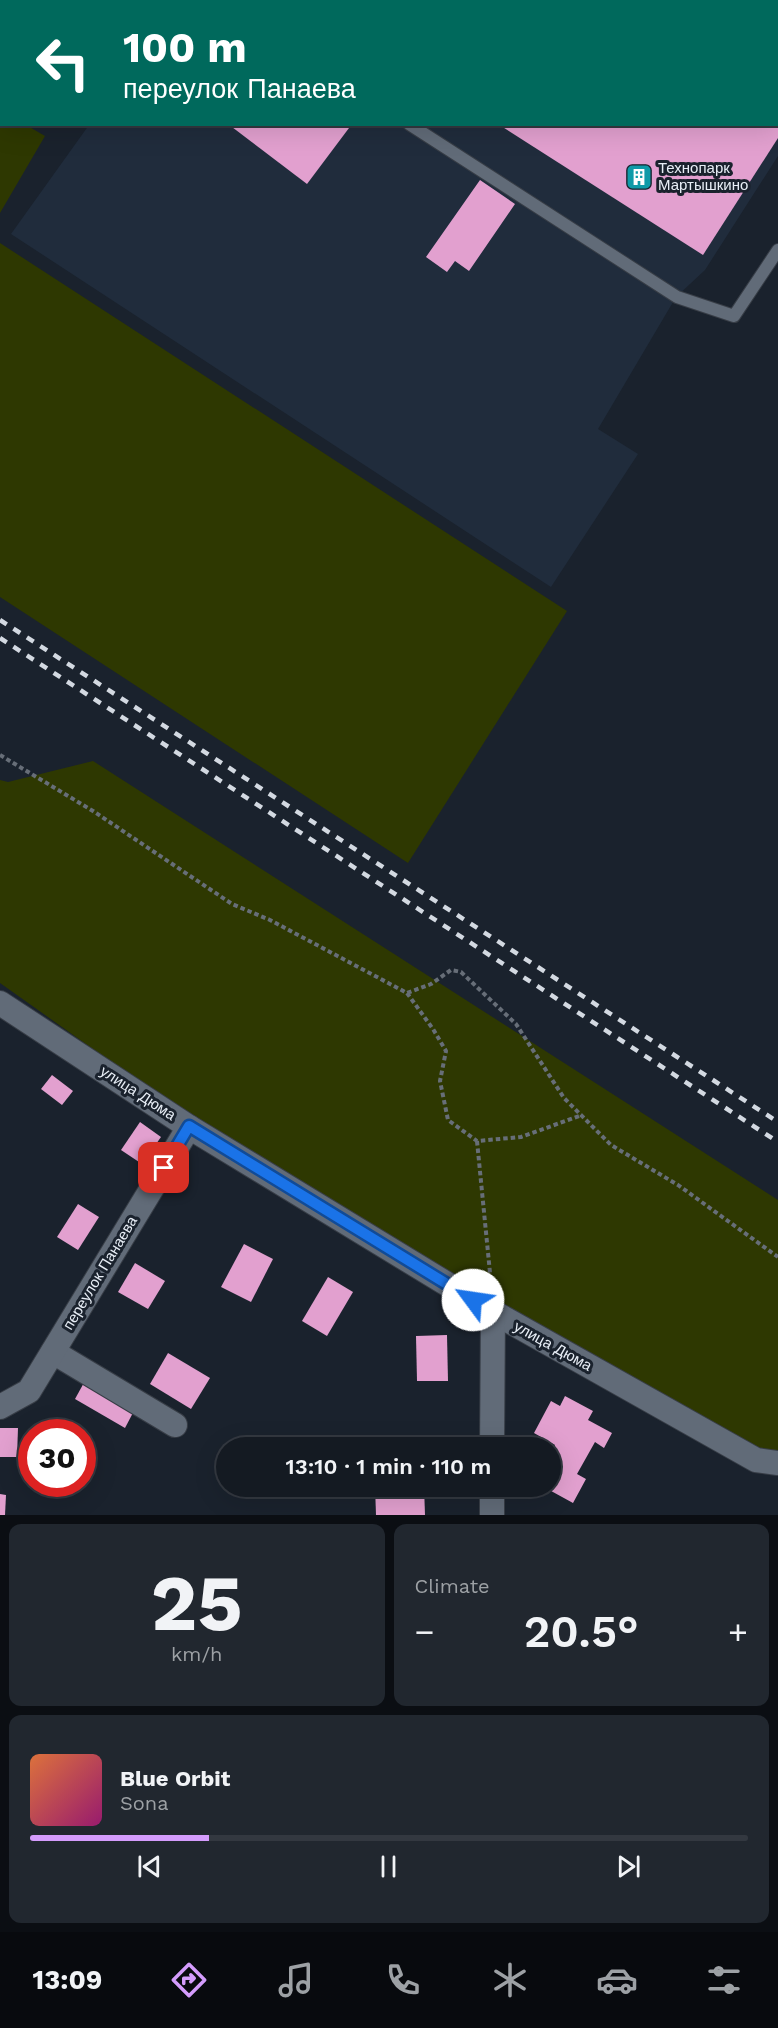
<!DOCTYPE html>
<meta charset="utf-8">
<style>
:root{--surface:#141a22;--page:#21272f;--text:#f1f3f6;--muted:#9da1a5;--line:#333840;--accent:#d49cfc}
body{margin:0;font-family:"Work Sans",sans-serif;background:var(--page);color:var(--text);height:100vh;display:flex;flex-direction:column;font-size:22px;white-space:nowrap}
*{box-sizing:border-box;margin:0}
p{font-size:20px;color:var(--muted)}
.icon{flex:none;width:33px;height:33px;fill:none;stroke:currentColor;stroke-width:2;stroke-linecap:round;stroke-linejoin:round}
.map{position:relative;height:1515px;overflow:hidden}
.drawer{display:flex;flex-direction:column;gap:9px;padding:9px;background:#0b0e13;flex:1}
.drawer>*{flex:none}
.guide{position:absolute;left:0px;top:0px;width:778px;height:126px;box-shadow:0 6px 24px #0002,0 0 0 2px var(--line);background:#00695c;color:#fff;overflow:hidden}
.speed{position:absolute;left:18px;top:1419px;display:flex;gap:12px;font-size:30px;font-weight:700;text-align:center}
.speed>*{display:grid;place-content:center;width:78px;height:78px;border-radius:50%;background:var(--surface);box-shadow:0 6px 24px #0002,0 0 0 2px var(--line);line-height:1}
.speed .limit{border:9px solid #d22;background:#fff;color:#111}
.pin{position:absolute;display:grid;place-items:center;width:51px;height:51px;color:#fff;margin:-26px;border-radius:12px;box-shadow:0 3px 9px #0006}
.me{position:absolute;width:66px;margin:-33px;rotate:301deg;stroke-linejoin:round;filter:drop-shadow(0 0 4px #0008)}
.turn{display:flex;align-items:center;gap:21px;height:126px;padding:0 24px;font-size:27px}
.turn .icon{width:78px;height:78px;stroke-width:2.5}
.turn b{display:block;font-size:42px;line-height:51px}
.big{font-size:45px;font-weight:600;line-height:1.1}
.drawer .tile{flex:1;display:flex;flex-direction:column;justify-content:center;gap:9px;min-width:0;padding:0 21px;border-radius:12px;background:var(--page)}
.drawer .dial{align-items:center;gap:0}
.dial b{font-size:78px;line-height:1}
.song{display:flex;align-items:center;gap:18px}
.cover{width:72px;height:72px;border-radius:9px;background:linear-gradient(135deg,hsl(20 70% 55%),hsl(320 70% 35%))}
.played{height:6px;border-radius:3px;background:linear-gradient(90deg,var(--accent) 25%,var(--line) 25%)}
.keys{display:flex;justify-content:space-around;direction:ltr}
.heat{display:flex;justify-content:space-between;align-items:center;font-size:33px;direction:ltr}
.drawer .tiles{flex:1;display:grid;gap:9px;grid-template-columns:1fr 1fr}
.tile:last-child{grid-column:span 2}
.trip{position:absolute;left:216px;top:1437px;width:345px;height:60px;border-radius:30px;background:var(--surface);box-shadow:0 6px 24px #0002,0 0 0 2px var(--line);font-weight:600;line-height:60px;text-align:center}
.dock{display:flex;height:96px;justify-content:space-around;align-items:center;background:#080a0e;color:var(--muted)}
.dock .icon{width:42px;height:42px}
.dock .current{color:var(--accent)}
.dock b{font-size:27px;color:var(--text)}
.map>svg:first-child{display:block}
</style>
<div class="map">
<svg width="778" height="1515" viewBox="0 0 778 1515">
<rect width="100%" height="100%" fill="#1a222d"/>
<path fill="#202c3c" d="M0 0H778V156L705 270 676 297 598 429 638 454 551 587 11 234 89 125 777 124V2H2L1 53 0 52Z"/>
<g fill="#2e3801">
<path d="M0 109 2 124 26 125 45 136 0 213Z"/>
<path d="M0 243 567 611 408 863 0 597Z"/>
<path d="M93 761 778 1200V1458L389 1259 0 983V780L8 782Z"/>
</g>
<g fill="#e2a0cf">
<path d="M228 124H352L307 184Z"/>
<path d="M498 124H778V138L703 255Z"/>
<path d="M480 180 515 204 469 271 455 261 447 272 426 257Z"/>
<path d="M52 1075 73 1091 62 1105 41 1089Z"/>
<path d="M140 1122 161 1137 142 1164 121 1150Z"/>
<path d="M78 1204 99 1217 78 1250 57 1237Z"/>
<path d="M244 1244 273 1259 251 1302 221 1287Z"/>
<path d="M135 1263 165 1281 148 1309 118 1292Z"/>
<path d="M328 1277 353 1292 327 1336 302 1321Z"/>
<path d="M447 1335 448 1381H417L416 1336Z"/>
<path d="M168 1353 210 1378 191 1409 150 1384Z"/>
<path d="M86 1379 136 1407 125 1428 75 1399Z"/>
<path d="M565 1396 593 1411 588 1420 612 1433 604 1448 595 1442 577 1474 586 1479 573 1503 542 1486H550V1454L555 1445 534 1433 551 1401 560 1406Z"/>
<path d="M0 1428H18L17 1457H0Z"/>
<path d="M375 1486H424L425 1515H376Z"/>
<path d="M0 1494 6 1495 5 1515H0Z"/>
</g>
<g fill="none" stroke-linecap="round" stroke-linejoin="round">
<g stroke="#373d46" stroke-width="14">
<g id="service">
<path d="M215 0 218 2"/>
<path d="M409 124 677 297 734 316 778 250"/>
</g>
</g>
<g stroke="#373d46" stroke-width="26">
<g id="minor">
<path d="M0 1003 189 1127 493 1312 756 1460 778 1463"/>
<path d="M53 1352 175 1425"/>
<path d="M0 1407 29 1391 189 1127"/>
<path d="M492 1448 493 1312"/>
<path d="M492 1515V1486"/>
</g>
</g>
<g stroke="#676e78" stroke-width="4" stroke-dasharray="4.5 3" stroke-linecap="butt">
<path d="M0 755 93 811 232 904 270 920 407 993 431 984 451 970 461 972 516 1024 564 1098 611 1145 678 1185 778 1257"/>
<path d="M407 993 433 1029 446 1051 440 1081 448 1120 477 1141 521 1137 582 1115"/>
<path d="M477 1141 491 1283"/>
</g>
<use href="#service" stroke="#616b78" stroke-width="12"/>
<use href="#minor" stroke="#616b78" stroke-width="24"/>
<g stroke="#d3d9e1" stroke-width="4.5" stroke-dasharray="8 8" stroke-linecap="butt">
<path d="M0 620 778 1122"/>
<path d="M0 638 778 1142"/>
</g>
</g>
<g fill="none" stroke-linecap="round" stroke-linejoin="round">
<g stroke="#114b97" stroke-width="15">
<path id="route" d="M164 1168 189 1126 473 1300"/>
</g>
<use href="#route" stroke="#1a73e8" stroke-width="10"/>
</g>
<defs>
<g id="building-square" transform="scale(1.35)"><rect x="-9" y="-9" width="18" height="18" rx="4" fill="#0f9aa8" stroke="#1a222d"/><path d="M-4-6H4V6H1V3H-1V6H-4ZM-2.5-4.3h1.7v1.8h-1.7ZM.8-4.3h1.7v1.8H.8ZM-2.5-1h1.7V.8h-1.7ZM.8-1h1.7V.8H.8Z" fill="#fff"/></g>
</defs>
<g fill-rule="evenodd">
<use href="#building-square" x="639" y="177"/>
</g>
<g text-anchor="middle" stroke-width="6" stroke-linejoin="round" paint-order="stroke">
<g font-size="15" fill="#e8eef6" stroke="#1a222d" text-anchor="start">
<text x="658" y="173">Технопарк<tspan x="658" dy="17">Мартышкино</tspan></text>
</g>
<g font-size="15" fill="#e8eef6" stroke="#1a222d">
<text transform="translate(138 1093) rotate(33)" y="5">улица Дюма</text>
<text transform="translate(100 1273) rotate(-59)" y="5">переулок Панаева</text>
<text transform="translate(553 1346) rotate(29)" y="5">улица Дюма</text>
</g>
</g>
</svg>
<div class="speed"><div class="limit">30</div></div>
<div class="pin" style="left:164px;top:1168px;background:#d93025"><svg class="icon" aria-label="arrive" viewBox="0 0 24 24"><path d="M6 21V4h12l-3 4 3 4H6"/></svg></div>
<svg class="me" style="left:473px;top:1300px" viewBox="-20 -20 40 40"><circle r="19" fill="#fff"/><path d="M0-13L10 11 0 6-10 11z" fill="#1a73e8"/></svg>
<div class="trip">13:10 · 1 min · 110 m</div>
<div class="guide">
<div class="turn"><svg class="icon" aria-label="left" viewBox="0 0 24 24"><path d="M17 20v-9H6M10 6l-5 5 5 5"/></svg><div><b>100 m</b>переулок Панаева</div></div>
</div>
</div>
<section class="drawer">
<div class="tiles">
<div class="tile dial"><b>25</b><p>km/h</p></div>
<div class="tile"><p>Climate</p>
<div class="heat"><a>−</a><b class="big">20.5°</b><a>+</a></div>
</div>
<div class="tile">
<div class="song"><i class="cover"></i><div><b>Blue Orbit</b><p>Sona</p></div></div>
<div class="played"></div>
<div class="keys"><svg class="icon" aria-label="previous" viewBox="0 0 24 24"><path d="M18 5L8 12l10 7zM5 5v14"/></svg><svg class="icon" aria-label="pause" viewBox="0 0 24 24"><path d="M8 5v14M16 5v14"/></svg><svg class="icon" aria-label="next" viewBox="0 0 24 24"><path d="M6 5l10 7-10 7zM19 5v14"/></svg></div>
</div>
</div>
</section>
<nav class="dock">
<b>13:09</b>
<svg class="icon current" aria-label="directions" viewBox="0 0 24 24"><path d="M12 3l9 9-9 9-9-9zM9 14v-3h6M13 9l2 2-2 2"/></svg>
<svg class="icon" aria-label="music" viewBox="0 0 24 24"><path d="M9 18V5l10-2v13"/><circle cx="6" cy="18" r="3"/><circle cx="16" cy="16" r="3"/></svg>
<svg class="icon" aria-label="phone" viewBox="0 0 24 24"><path d="M5 4h4l2 5-3 2q2 4 5 5l2-3 5 2v4C11 20 4 13 5 4z"/></svg>
<svg class="icon" aria-label="climate" viewBox="0 0 24 24"><path d="M12 3v18M4 7l16 10M4 17L20 7"/></svg>
<svg class="icon" aria-label="car" viewBox="0 0 24 24"><path d="M5 17H2v-5l4-1 3-4h7l3 4 3 1v5h-3M9 17h6M6 11h13"/><circle cx="7" cy="17" r="2"/><circle cx="17" cy="17" r="2"/></svg>
<svg class="icon" aria-label="filters" viewBox="0 0 24 24"><path d="M4 7h16M4 17h16"/><circle cx="9" cy="7" r="2"/><circle cx="15" cy="17" r="2"/></svg>
</nav>
